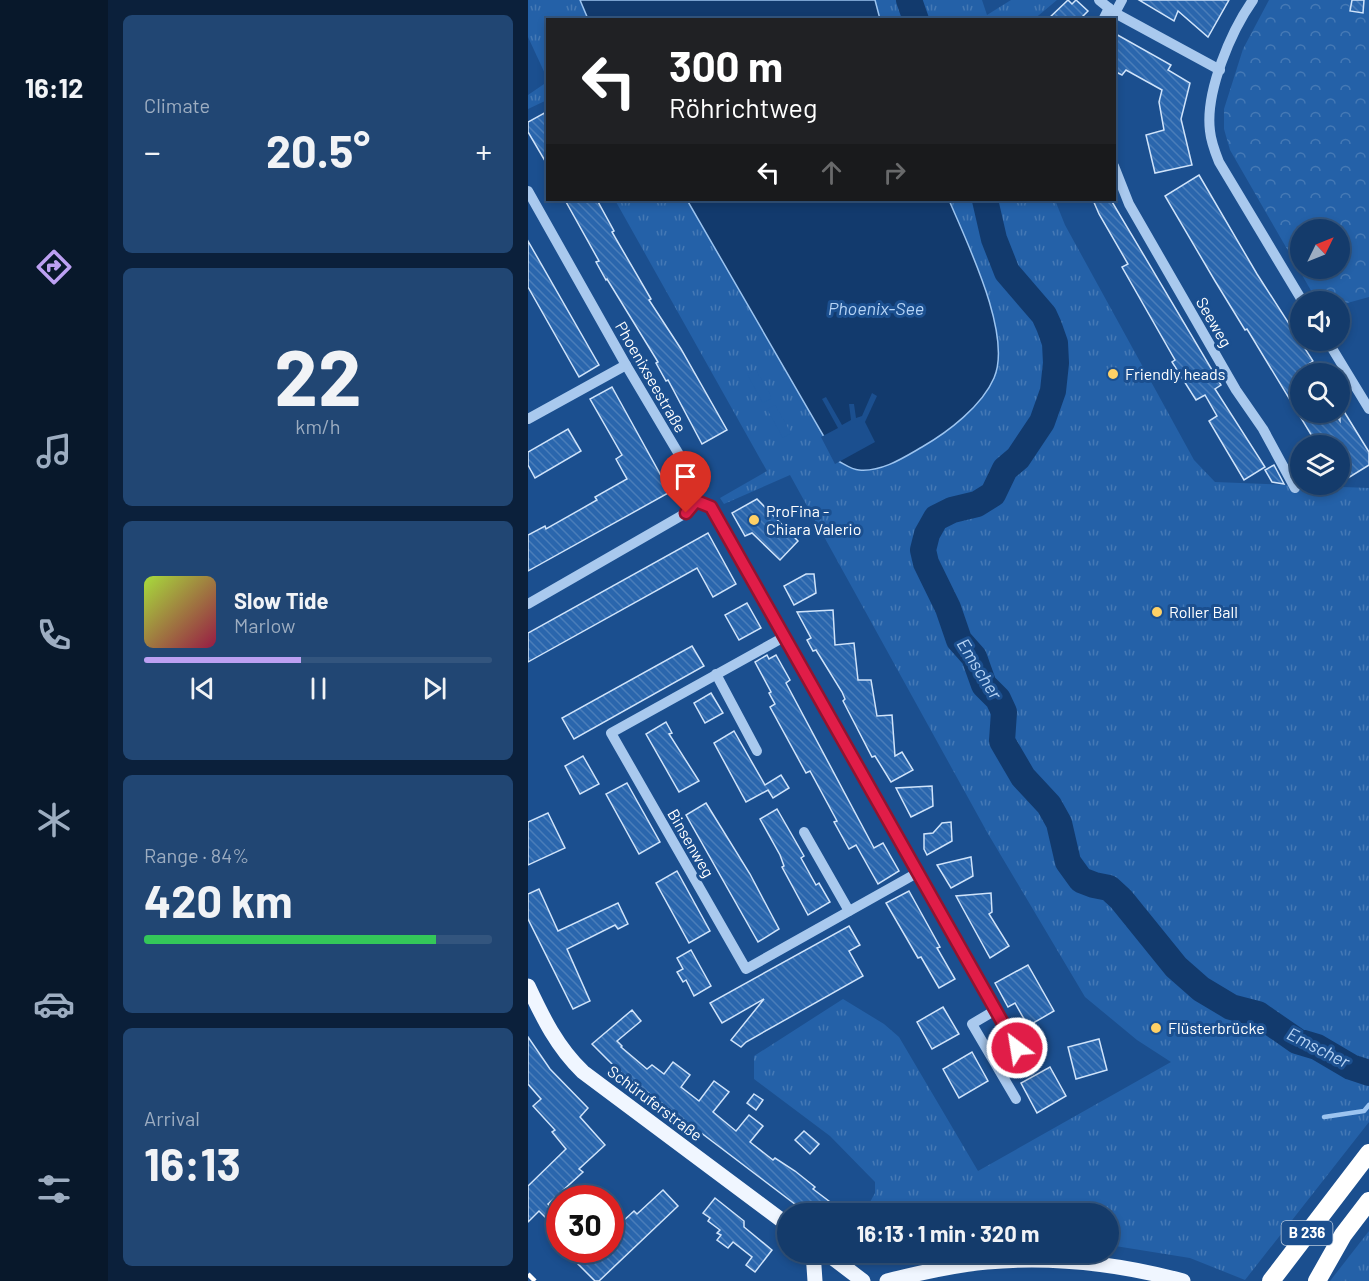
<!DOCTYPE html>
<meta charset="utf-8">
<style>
:root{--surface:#143b6b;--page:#214673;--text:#f1f3f6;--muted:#9dadc1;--line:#33557e;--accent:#bca0f2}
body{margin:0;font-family:Barlow,sans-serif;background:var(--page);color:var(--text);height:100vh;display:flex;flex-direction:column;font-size:22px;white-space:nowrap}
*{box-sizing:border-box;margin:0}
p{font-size:20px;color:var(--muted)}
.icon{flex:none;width:33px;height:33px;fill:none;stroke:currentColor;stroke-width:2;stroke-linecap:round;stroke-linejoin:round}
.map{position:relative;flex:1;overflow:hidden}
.panel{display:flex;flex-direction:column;gap:15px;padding:15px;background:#0b203b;width:420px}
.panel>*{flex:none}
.guide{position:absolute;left:18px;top:18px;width:570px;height:183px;border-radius:0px;box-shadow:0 3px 9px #0003,0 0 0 2px var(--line);background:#202124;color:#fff;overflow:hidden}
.needle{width:39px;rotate:47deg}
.controls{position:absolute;left:762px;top:219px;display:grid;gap:12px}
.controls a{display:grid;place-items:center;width:60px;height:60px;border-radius:50%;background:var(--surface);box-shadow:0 3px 9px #0003,0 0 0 2px var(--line);font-size:30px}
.speed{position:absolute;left:18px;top:1185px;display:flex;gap:12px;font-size:30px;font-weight:700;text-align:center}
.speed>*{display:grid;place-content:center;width:78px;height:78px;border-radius:50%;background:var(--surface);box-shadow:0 3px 9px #0003,0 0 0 2px var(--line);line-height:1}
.speed .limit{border:9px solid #d22;background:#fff;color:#111}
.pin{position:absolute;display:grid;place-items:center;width:51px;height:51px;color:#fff;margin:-62px -26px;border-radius:50% 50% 50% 0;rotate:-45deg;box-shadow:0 0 6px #0007}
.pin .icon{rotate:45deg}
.me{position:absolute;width:66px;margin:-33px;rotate:329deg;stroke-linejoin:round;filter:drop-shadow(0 0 4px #0008)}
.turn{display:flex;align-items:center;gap:21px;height:126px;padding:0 24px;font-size:27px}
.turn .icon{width:78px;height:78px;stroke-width:2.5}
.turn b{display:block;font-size:42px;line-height:51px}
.lanes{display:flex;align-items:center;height:57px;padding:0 24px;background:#0003;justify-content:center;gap:30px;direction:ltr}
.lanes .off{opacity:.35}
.big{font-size:45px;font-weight:700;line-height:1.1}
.panel .card{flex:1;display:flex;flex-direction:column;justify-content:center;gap:9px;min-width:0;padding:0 21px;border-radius:9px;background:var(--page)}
.panel .dial{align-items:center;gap:0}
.dial b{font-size:78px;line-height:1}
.song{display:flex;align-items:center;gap:18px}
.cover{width:72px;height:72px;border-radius:9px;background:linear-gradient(135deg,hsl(80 70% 55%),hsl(340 70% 35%))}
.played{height:6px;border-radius:3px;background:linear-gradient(90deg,var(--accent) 45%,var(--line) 45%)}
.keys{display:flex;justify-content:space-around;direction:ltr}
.heat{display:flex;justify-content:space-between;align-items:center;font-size:33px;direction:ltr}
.charge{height:9px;border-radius:4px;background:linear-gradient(90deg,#34c759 84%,var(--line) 0)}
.trip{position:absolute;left:249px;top:1203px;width:342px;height:60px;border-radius:30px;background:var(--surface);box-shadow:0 3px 9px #0003,0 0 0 2px var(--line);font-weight:700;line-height:60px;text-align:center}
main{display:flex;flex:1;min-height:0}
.tab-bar{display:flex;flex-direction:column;width:108px;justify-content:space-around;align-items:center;background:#08182b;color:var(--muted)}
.tab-bar .icon{width:42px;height:42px}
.tab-bar .on{color:var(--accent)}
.tab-bar b{font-size:27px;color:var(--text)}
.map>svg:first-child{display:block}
</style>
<main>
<nav class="tab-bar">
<b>16:12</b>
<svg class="icon on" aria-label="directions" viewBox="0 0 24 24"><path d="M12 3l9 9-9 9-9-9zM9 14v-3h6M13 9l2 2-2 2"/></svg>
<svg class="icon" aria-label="music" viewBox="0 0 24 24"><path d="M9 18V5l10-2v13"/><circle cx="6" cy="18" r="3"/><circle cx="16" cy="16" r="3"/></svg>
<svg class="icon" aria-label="phone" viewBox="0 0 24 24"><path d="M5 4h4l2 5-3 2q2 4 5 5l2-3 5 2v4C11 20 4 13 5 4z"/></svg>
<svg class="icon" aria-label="climate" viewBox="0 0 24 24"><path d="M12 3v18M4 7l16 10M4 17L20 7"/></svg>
<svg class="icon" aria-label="car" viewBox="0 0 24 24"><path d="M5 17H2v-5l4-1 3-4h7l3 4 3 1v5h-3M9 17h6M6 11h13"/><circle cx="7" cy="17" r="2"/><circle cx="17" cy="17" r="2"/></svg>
<svg class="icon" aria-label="filters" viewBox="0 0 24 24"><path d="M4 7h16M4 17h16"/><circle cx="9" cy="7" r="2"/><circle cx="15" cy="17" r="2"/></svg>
</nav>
<section class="panel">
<div class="card"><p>Climate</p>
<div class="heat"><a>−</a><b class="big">20.5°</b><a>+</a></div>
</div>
<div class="card dial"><b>22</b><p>km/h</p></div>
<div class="card">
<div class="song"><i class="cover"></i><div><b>Slow Tide</b><p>Marlow</p></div></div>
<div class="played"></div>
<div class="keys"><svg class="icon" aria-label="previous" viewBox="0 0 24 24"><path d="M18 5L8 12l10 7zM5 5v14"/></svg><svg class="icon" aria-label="pause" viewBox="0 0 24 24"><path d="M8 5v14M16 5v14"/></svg><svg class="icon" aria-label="next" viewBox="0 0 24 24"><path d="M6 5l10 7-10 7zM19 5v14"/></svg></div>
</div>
<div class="card"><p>Range · 84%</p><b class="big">420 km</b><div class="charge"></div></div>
<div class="card"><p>Arrival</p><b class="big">16:13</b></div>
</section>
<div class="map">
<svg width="841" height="1281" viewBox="0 0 841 1281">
<defs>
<pattern id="grass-tufts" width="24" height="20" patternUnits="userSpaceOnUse" patternTransform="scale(1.5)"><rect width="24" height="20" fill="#2461a8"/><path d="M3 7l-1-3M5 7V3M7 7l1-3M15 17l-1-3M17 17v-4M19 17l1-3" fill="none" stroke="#4579b5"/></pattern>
<pattern id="forest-crowns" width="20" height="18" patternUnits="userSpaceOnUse" patternTransform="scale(1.5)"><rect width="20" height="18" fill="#2461a8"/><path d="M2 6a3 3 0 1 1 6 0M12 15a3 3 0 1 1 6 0" fill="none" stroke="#4579b5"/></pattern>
<pattern id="building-back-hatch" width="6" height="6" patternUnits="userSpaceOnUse" patternTransform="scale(1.5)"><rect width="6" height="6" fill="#2a66ad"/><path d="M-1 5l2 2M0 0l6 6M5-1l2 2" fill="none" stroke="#4a7db9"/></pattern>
</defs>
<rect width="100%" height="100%" fill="#1b4f8f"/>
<g fill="url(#grass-tufts)">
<path d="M0 0H454L459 15 483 0H529L505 20H20L19 78 0 37Z"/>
<path d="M19 82V100L0 109V95Z"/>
<path d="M87 200H527L537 225 666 460 687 482 841 488V1122L717 1280 662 1258 581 1245 580 1214 336 1213 347 1193V1182L302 1136 226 1079V1056L315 999 356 1024 371 1037 450 1171 643 1062 609 1040 557 997 459 832 262 475 196 504 192 498 239 471Z"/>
<path d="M841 1231V1281H802Z"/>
</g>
<path fill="url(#forest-crowns)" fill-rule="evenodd" d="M741 0H841V297L812 305V302L789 301 702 150 696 129V109L715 49ZM772 230H812V268H772Z"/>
<g fill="#2461a8">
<path d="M228 370 244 398 235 403 219 374Z"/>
<path d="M247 405 263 433 255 438 239 409Z"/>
</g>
<g fill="#123a6d" stroke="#9cc4f0" stroke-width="1.5">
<path d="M52 0H347L352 19H60Z"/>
<path d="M159 200H421C438 241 485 335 466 378 454 406 420 432 394 447 375 458 354 472 331 470 324 470 316 464 310 461Z"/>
</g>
<path fill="#1b4f8f" d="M344 393 349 396 337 422 347 442 307 464 293 437 310 428 294 399 298 397 314 425 323 420 321 404H326L328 418 334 416Z"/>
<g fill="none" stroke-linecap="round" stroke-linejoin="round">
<path stroke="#9cc4f0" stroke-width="4.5" d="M796 1117 836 1111 841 1105"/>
<g stroke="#123a6d" stroke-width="26">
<path d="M381 0 388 20"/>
<path d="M457 200 466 239 479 272 516 315 521 326 527 343 528 363 525 391 514 422 490 458 477 469 465 494 449 504 424 510 408 518 399 534 395 550 398 563 420 608 431 640 446 657 456 685 470 699 476 712 474 741 495 777 521 805 531 823 540 862 553 880 566 885 581 888 593 899 648 967 673 989 703 1007 730 1014 769 1041 789 1047 823 1067 841 1073"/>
</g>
</g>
<g fill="url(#building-back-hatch)" stroke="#cfe3fa" stroke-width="1.5">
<path d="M540 0 544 4 548 0 560 11 551 20H519Z"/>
<path d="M611 0H701L680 37 650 11 646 21Z"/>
<path d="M824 0H836L835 13 822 11Z"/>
<path d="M586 33 643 65 640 70 662 83 653 119 664 165 627 173 618 135 636 130 631 102 634 90 598 70 594 75 586 71Z"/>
<path d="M20 111V166L0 132V122Z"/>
<path d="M671 175 729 274 785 361 779 365 784 374H772V412H806L812 421V405L841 452V465L812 483V446H790L719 329 717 330 687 281 637 196Z"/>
<path d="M37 200H69L86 231 84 232 123 299 121 300 153 349 199 430 174 444 140 380 138 381 128 363 130 362 79 279 78 280 68 262 71 261Z"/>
<path d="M565 200H583L693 385 687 389 737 467 716 480 681 421 689 416 677 395 668 400 644 362 647 360 594 267 600 264 571 214Z"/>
<path d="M0 241 71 365 51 377 0 287Z"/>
<path d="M84 387 142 492 0 571V535L17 526 18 529 69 500 67 497 99 479 88 459 94 455 62 399Z"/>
<path d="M40 429 53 451 7 478 0 465V452Z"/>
<path d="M746 465 756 484 744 482 737 470Z"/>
<path d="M229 499 270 541 252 560 224 533 217 536 204 513Z"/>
<path d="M180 533 208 584 185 597 169 568 0 662V633Z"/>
<path d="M278 574H286L288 593 266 605 256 586Z"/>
<path d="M219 603 233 628 211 640 197 615Z"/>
<path d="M305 610 307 645 326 643 330 680H343L349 716 364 715 367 756 374 752 385 770 363 782 347 756 344 757 315 701 317 699 314 692 288 650 285 651 279 640 283 638 269 612Z"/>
<path d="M164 646 176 666 46 739 34 718Z"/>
<path d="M239 655 241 659 248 655 262 680 258 683 346 848 355 843 371 871 350 884 328 845 321 849 306 822 309 821 282 771 278 773 242 707 247 704 241 693 243 692 227 662Z"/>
<path d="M183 693 195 713 177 723 166 703Z"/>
<path d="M138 722 144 733 141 734 171 781 151 792 118 734Z"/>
<path d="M206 731 237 785 253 775 261 788 245 798 240 790 218 802 186 743Z"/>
<path d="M55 756 71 784 52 794 37 766Z"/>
<path d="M99 783 132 842 111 854 78 794Z"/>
<path d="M404 786 405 806 383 817 368 788Z"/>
<path d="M178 803 222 874 251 929 230 942 158 815Z"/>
<path d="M249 809 276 856 273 858 288 885 291 883 302 902 280 915 254 867 256 866 252 855 232 819Z"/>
<path d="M20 813 37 848 0 865V822Z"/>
<path d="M423 822 424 841 399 855 396 849V834L405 833 414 823Z"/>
<path d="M443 857 445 876 423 888 409 865Z"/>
<path d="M149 871 182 931 161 943 128 883Z"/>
<path d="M11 889 30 931 90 903 100 924 90 929 87 925 39 949 62 1001 45 1009 0 919V894Z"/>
<path d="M381 891 412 947 409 948 427 979 411 988 393 957 390 958 358 903Z"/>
<path d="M463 893 464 912 461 914 481 946 462 958 428 896Z"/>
<path d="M321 926 332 945 321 951 335 976 218 1042 213 1047 203 1040 236 999 194 1023 182 1003Z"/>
<path d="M163 950 183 986 166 996 158 980 155 982 149 972 155 969 149 958Z"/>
<path d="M500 965 526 1011 500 1026 487 1003 480 1007 467 983Z"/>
<path d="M415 1007 431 1034 404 1049 389 1022Z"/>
<path d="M104 1010 113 1021 89 1041 94 1046 93 1047 119 1069 124 1065 136 1074 145 1062 162 1075 153 1087 171 1101 186 1081 201 1092 185 1112 208 1131 221 1115 235 1126 222 1142 245 1160 247 1158 267 1171 287 1187 285 1189 318 1214H280L89 1069 64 1044Z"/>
<path d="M0 1037 22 1069 60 1108 52 1117 77 1145 51 1169 55 1172 20 1204 32 1216V1232L11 1211 0 1222V1186L38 1149 24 1132 27 1130 5 1106 13 1099 0 1084Z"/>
<path d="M571 1039 579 1070 548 1079 540 1047Z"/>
<path d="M444 1052 460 1081 431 1098 415 1069Z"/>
<path d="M522 1067 538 1096 509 1113 493 1083Z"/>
<path d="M226 1094 235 1100 228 1110 219 1103Z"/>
<path d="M276 1131 291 1144 282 1154 267 1140Z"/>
<path d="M135 1190 150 1206 71 1281H67L50 1264 57 1258 48 1250H82V1233L106 1211 109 1214Z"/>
<path d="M187 1198 216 1221V1227L244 1250 227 1272 218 1265 224 1257 205 1242 200 1248 189 1240 193 1235 189 1233 192 1230 180 1221 182 1218 175 1213Z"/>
</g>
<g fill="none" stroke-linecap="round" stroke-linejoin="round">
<g stroke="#a9c9ee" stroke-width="10">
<path d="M571 0 587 13 692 70"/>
<path d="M725 0C703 31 677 92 682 131 683 142 687 152 691 162L775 302"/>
<path d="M587 13 594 0"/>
<path d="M575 20 581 8"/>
<path d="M586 166 601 204 708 390 735 429 767 488"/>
<path d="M0 191 98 365 168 483V501L158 513 0 604"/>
<path d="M799 340 841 409"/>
<path d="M0 419 98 365"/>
<path d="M168 501 183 507 466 1011"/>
<path d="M256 637 83 733 218 969 389 873"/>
<path d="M188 674 229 751"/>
<path d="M276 832 321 911"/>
<path d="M467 1062 489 1048 466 1011 444 1024 488 1099"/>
</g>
<g stroke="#f0f6ff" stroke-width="15">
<path d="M0 986C15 1018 29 1047 55 1072L260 1225"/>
<path d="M285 1252 287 1281"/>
<path d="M297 1252 335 1281"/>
<path d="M359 1281C391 1273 426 1265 459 1262 525 1256 592 1264 655 1281"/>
</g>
<g stroke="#fff" stroke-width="18">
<path d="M743 1281 841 1153"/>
<path d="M789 1281 815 1235 841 1201"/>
</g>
<path stroke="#fff" stroke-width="4.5" stroke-dasharray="10 4.5" stroke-linecap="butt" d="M0 1274 7 1281"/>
</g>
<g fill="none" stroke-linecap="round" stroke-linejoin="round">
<g stroke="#92132f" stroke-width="15">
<path id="route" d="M158 513 168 501 183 507 489 1048"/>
</g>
<use href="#route" stroke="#e11d48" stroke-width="10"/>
</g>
<g fill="#ffd166" stroke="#1b4f8f" stroke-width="2">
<circle cx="585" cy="374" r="6"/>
<circle cx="226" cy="520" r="6"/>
<circle cx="629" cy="612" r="6"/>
<circle cx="628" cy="1028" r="6"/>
</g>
<g text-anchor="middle" stroke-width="6" stroke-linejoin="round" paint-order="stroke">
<rect fill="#1b4f8f" stroke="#bbcadd" stroke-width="1.5" x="753.5" y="1221" width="51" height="24" rx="4.5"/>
<g font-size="15" font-weight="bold" fill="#fff">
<text x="779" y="1238">B 236</text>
</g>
<g font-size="16" fill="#fff" stroke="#1b4f8f">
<text transform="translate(686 322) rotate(60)" y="6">Seeweg</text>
<text transform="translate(123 377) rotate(60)" y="6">Phoenixseestraße</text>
<text transform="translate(163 843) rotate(60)" y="6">Binsenweg</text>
<text transform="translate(127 1103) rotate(37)" y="6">Schüruferstraße</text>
</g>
<g font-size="16" fill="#fff" stroke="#1b4f8f" text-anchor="start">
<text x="597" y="380">Friendly heads</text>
<text x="238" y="517">ProFina -<tspan x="238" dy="18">Chiara Valerio</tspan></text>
<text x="641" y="618">Roller Ball</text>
<text x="640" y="1034">Flüsterbrücke</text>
</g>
<g font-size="18" font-style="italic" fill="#b5d3f5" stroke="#1b4f8f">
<text x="348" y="315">Phoenix-See</text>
<text transform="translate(451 669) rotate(58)" y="6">Emscher</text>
<text transform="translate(790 1048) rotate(27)" y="6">Emscher</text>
</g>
</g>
</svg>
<div class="controls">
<a><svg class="needle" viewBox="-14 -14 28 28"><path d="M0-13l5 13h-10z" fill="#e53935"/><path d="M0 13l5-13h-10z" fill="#9dadc1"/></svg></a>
<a><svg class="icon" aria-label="sound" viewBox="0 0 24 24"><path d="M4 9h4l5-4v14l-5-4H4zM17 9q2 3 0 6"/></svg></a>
<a><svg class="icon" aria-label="search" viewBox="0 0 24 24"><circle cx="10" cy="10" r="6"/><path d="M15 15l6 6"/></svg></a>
<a><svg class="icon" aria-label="layers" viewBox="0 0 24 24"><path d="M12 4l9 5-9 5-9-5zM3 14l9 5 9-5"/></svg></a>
</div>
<div class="speed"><div class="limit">30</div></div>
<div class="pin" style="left:158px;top:513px;background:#d93025"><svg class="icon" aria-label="arrive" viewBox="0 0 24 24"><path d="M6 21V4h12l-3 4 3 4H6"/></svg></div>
<svg class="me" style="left:489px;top:1048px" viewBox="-20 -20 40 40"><circle r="17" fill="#e11d48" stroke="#fff" stroke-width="3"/><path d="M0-11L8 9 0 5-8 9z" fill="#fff"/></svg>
<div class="trip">16:13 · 1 min · 320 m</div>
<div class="guide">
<div class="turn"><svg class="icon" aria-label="left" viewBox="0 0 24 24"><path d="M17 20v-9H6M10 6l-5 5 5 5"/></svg><div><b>300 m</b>Röhrichtweg</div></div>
<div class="lanes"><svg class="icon" aria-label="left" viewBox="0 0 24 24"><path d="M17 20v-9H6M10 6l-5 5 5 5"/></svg><svg class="icon off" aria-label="ahead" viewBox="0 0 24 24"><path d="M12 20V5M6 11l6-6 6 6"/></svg><svg class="icon off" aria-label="right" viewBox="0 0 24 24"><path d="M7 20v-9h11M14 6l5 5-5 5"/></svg></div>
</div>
</div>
</main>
